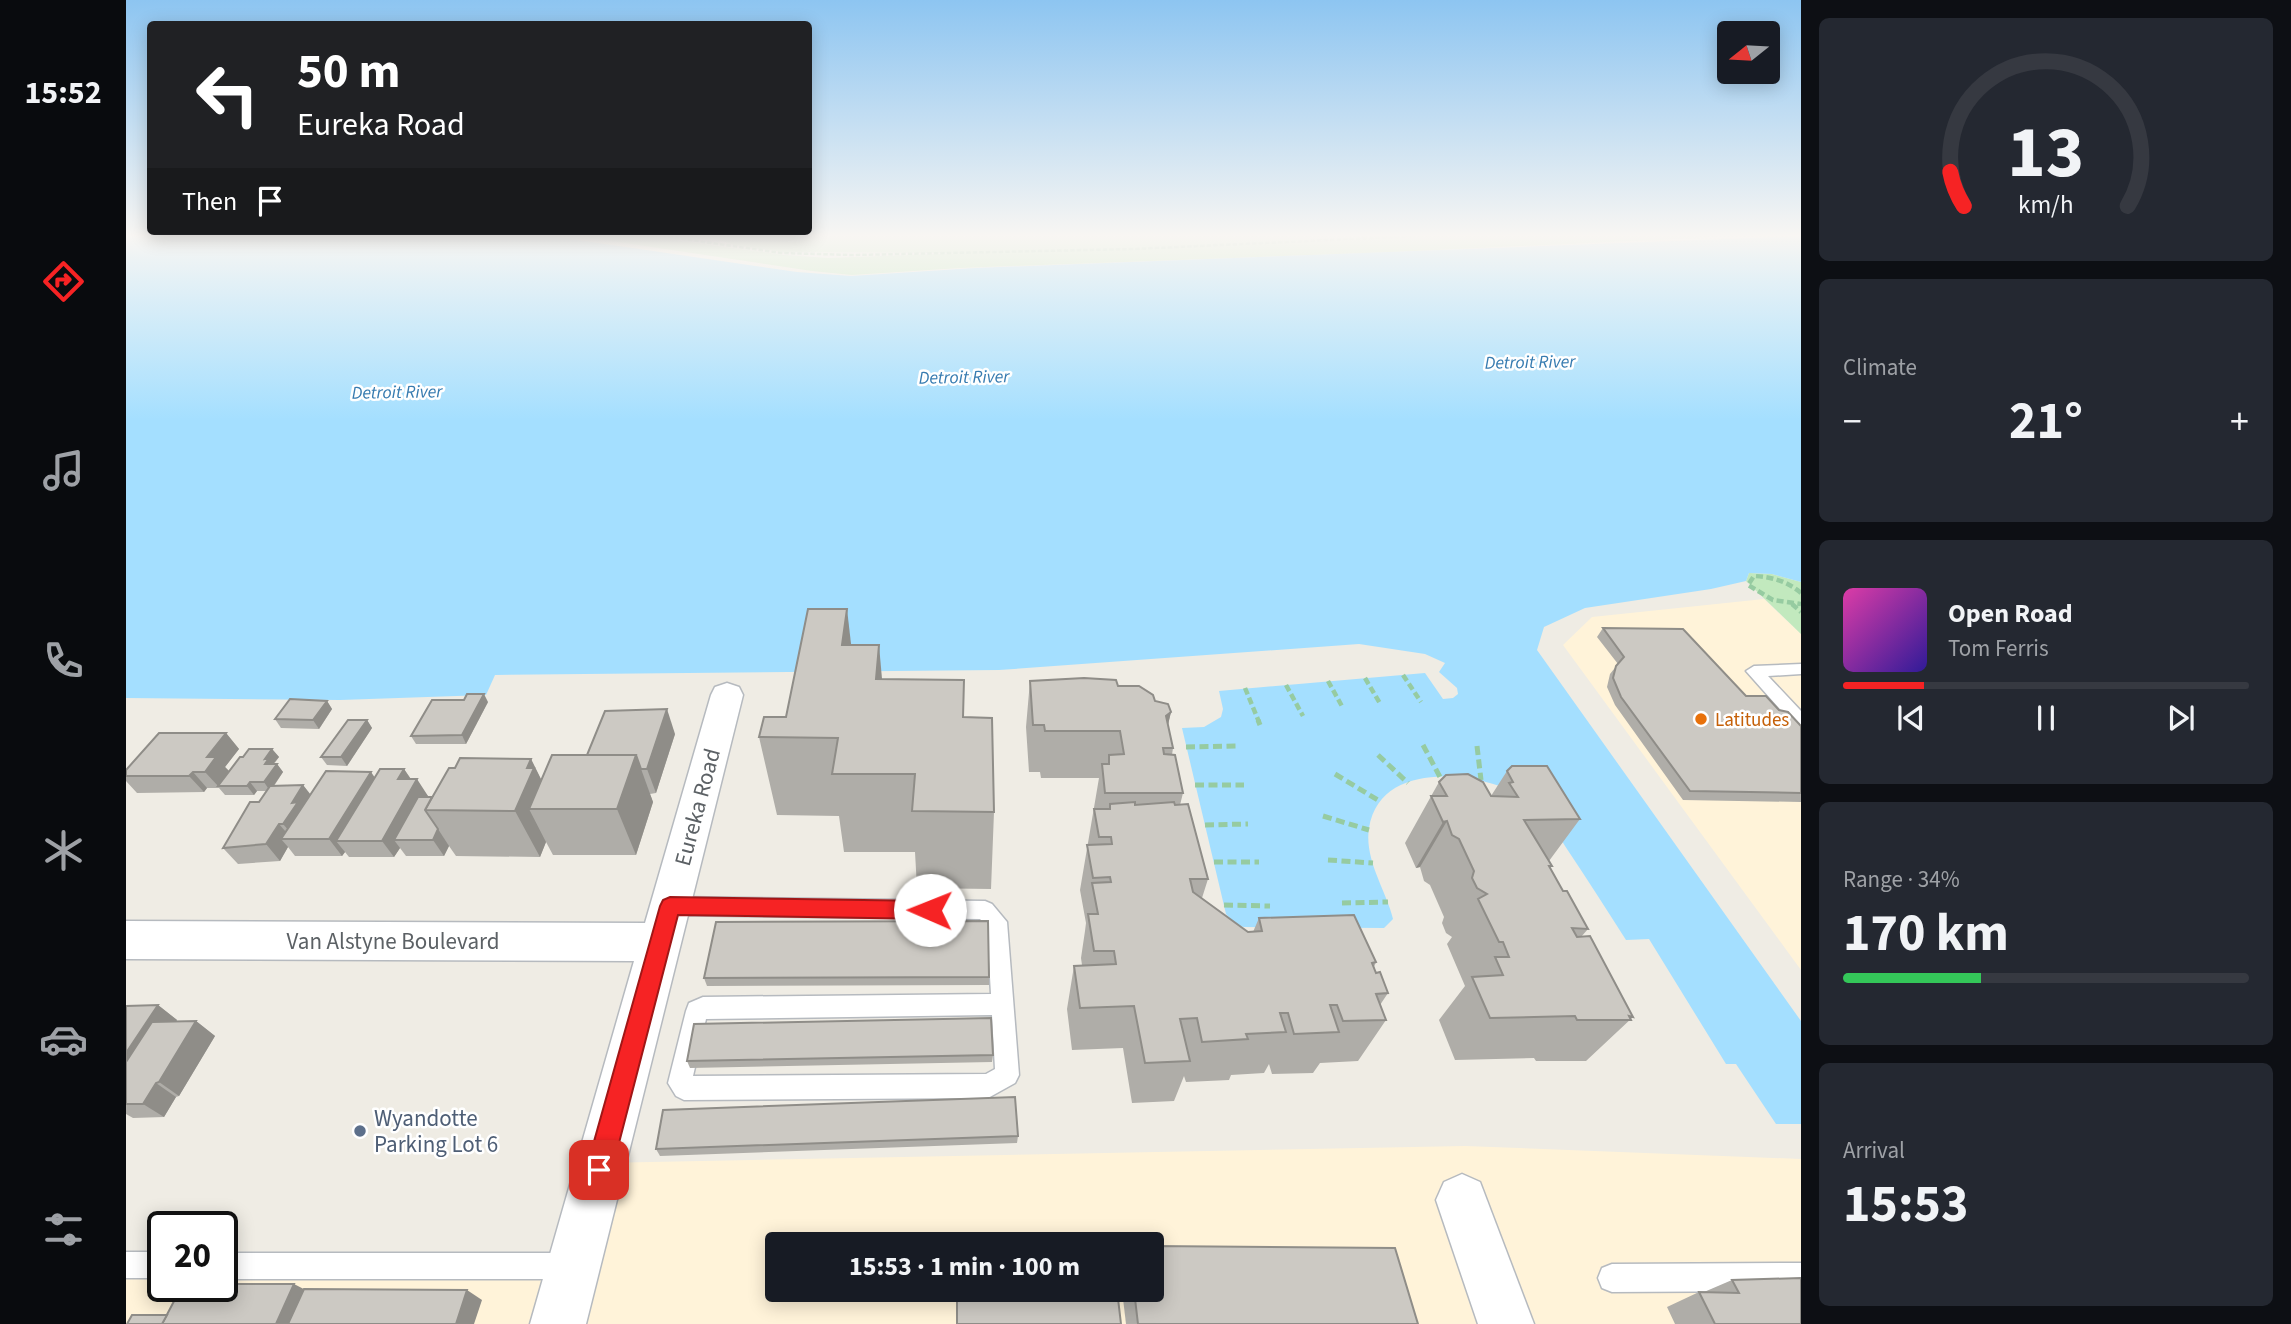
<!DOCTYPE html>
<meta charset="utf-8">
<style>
:root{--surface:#171b24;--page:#242831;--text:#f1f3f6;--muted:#9ea1a6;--line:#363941;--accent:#f62324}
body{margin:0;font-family:"Source Sans 3",sans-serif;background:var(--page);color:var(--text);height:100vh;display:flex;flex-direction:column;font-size:26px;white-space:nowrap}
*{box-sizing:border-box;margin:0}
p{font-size:23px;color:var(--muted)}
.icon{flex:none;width:38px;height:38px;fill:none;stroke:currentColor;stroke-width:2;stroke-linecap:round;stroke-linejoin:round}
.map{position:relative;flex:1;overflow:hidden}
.panel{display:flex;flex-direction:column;gap:18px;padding:18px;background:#0d0f14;width:490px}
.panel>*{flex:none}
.banner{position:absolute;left:21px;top:21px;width:665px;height:214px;border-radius:7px;box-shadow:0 4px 18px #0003;background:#202124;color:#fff;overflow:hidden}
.needle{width:46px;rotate:252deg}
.tools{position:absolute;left:1591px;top:21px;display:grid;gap:14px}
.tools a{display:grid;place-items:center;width:63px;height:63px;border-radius:7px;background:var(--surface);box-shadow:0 4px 18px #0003;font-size:35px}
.speed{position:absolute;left:21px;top:1211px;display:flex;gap:14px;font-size:35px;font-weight:700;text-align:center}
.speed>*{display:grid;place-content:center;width:91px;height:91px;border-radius:50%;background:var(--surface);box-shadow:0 4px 18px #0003;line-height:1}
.speed .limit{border:4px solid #111;border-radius:10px;background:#fff;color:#111}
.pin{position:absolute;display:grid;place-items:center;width:60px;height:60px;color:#fff;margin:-30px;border-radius:14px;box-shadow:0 4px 10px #0006}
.me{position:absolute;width:77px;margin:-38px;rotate:271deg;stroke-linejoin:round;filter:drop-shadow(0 0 5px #0008)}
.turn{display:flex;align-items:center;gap:24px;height:147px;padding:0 35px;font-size:32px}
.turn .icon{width:91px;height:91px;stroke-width:2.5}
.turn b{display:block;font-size:49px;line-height:60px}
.then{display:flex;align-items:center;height:66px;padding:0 35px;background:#0003;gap:14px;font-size:26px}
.big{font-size:52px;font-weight:700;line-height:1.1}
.panel .tile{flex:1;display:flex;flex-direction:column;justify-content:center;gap:10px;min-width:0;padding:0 24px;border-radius:10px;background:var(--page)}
.panel .dial{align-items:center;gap:0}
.dial svg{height:182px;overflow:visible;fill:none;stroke:var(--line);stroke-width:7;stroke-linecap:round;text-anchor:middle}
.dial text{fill:var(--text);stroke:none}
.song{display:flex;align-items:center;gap:21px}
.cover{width:84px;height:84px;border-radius:10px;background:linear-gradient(135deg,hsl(320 70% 55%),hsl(250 70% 35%))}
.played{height:7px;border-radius:4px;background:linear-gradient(90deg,var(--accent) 20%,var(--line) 20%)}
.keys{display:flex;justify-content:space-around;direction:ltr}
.heat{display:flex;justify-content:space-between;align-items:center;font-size:38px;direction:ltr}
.charge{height:10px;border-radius:5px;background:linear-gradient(90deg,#34c759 34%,var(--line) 0)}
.trip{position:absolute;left:639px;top:1232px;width:399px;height:70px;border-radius:7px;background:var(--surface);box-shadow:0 4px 18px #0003;font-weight:700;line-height:70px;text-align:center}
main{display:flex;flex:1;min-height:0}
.tabs{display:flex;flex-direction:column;width:126px;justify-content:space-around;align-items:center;background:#090b0e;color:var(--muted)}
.tabs .icon{width:49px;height:49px}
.tabs .on{color:var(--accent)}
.tabs b{font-size:32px;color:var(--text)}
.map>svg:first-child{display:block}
</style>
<main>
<nav class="tabs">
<b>15:52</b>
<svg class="icon on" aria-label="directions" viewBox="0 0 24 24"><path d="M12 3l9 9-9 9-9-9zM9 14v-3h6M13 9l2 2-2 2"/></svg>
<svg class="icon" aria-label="music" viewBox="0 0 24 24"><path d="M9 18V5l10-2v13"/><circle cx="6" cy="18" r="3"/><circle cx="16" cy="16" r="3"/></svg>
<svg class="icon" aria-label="phone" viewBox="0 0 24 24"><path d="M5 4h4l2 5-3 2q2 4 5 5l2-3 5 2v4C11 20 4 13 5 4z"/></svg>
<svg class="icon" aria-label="climate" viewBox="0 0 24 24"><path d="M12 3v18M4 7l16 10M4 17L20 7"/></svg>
<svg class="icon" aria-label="car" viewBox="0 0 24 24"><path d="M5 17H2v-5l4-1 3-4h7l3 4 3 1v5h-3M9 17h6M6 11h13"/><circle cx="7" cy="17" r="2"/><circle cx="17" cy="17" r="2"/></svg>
<svg class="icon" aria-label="filters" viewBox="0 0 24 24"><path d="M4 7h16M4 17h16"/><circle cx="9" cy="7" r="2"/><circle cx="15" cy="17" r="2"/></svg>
</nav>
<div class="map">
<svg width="1675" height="1324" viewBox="0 0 1675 1324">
<rect width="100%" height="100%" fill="#efece4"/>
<g fill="#fff3d9" fill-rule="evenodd">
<path d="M1638 599 1675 634V970L1437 645 1466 617Z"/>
<path d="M1339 1146 1675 1159V1324H0V1265H37V1286H96V1266H448L475 1163ZM651 1244H1026V1290H651Z"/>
</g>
<g fill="#c2e9be">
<path d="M452 236H519L659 255 702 258 837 253 656 252 608 245 587 238V236H1612L1267 252 834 268 726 275 686 271Z"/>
<path d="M1623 573 1646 574 1675 582V634L1620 581Z"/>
</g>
<path fill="#a4dfff" d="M0 236H424L671 272 725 276 849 268 1675 236V582L1646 574 1623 573 1620 581 1585 589 1459 608 1418 627 1411 650 1675 1021V1124H1650L1610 1064H1600L1523 939 1500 940C1480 909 1460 877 1439 846 1431 833 1424 818 1413 806 1408 800 1398 797 1391 793 1346 771 1254 761 1243 828 1238 860 1260 890 1267 919L1258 928 1118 927 1110 925 1100 914 1056 728 1078 727 1095 717 1097 709 1093 691 1299 673 1317 699 1327 698 1332 694 1331 688 1313 672 1319 663 1299 654 1233 644 873 670 369 675 360 695 214 700 0 698Z"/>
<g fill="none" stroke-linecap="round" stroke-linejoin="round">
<g stroke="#b6babf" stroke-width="3">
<g id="service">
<path d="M1675 664V674L1642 676 1675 711V728L1669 726 1620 671 1628 666Z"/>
<path d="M544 897 859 901 866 904 881 922 893 1075 889 1083 862 1098 558 1100 550 1096 542 1083 560 1011 563 1003 577 997 865 994 861 926 854 919 544 915 537 912 534 906 537 900ZM866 1015 869 1069 860 1074 567 1076 580 1019Z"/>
<rect x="0" y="1252" width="37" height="26"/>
<path d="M96 1253H442L452 1256 455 1266 452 1276 442 1279H96Z"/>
<path d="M1675 1263V1291L1486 1292 1476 1288 1472 1278 1476 1268 1486 1264Z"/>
</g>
</g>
<g stroke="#b6babf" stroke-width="3">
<g id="minor">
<path d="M601 683 613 687 617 695 460 1324H404L508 961 0 959V921L519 923 585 695 589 687Z"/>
<path d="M1336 1174 1354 1182 1408 1324H1352L1310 1200 1318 1182Z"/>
</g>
</g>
<path stroke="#96cba1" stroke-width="2.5" stroke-dasharray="4.5 2" stroke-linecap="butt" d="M536 236 655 253 727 255 1007 249 1290 236"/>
<g stroke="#96cba1" stroke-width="4.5" stroke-dasharray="7 3.5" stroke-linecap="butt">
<path d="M1675 593C1661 581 1646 577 1628 576L1622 585 1647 600 1675 604"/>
<path d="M1666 604 1675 612"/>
<path d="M1277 675 1295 702"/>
<path d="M1239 678 1255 705"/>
<path d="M1202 681 1217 708"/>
<path d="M1160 685 1177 716"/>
<path d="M1119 688 1133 722"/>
</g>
<g stroke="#96cba1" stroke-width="5" stroke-dasharray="9 4.5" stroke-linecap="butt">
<path d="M1132 720 1134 725"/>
<path d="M1297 745 1314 777"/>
<path d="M1351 746 1355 780"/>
<path d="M1060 747 1114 746"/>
<path d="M1252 755 1282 783"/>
<path d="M1209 774 1255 802"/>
<path d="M1069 785H1118"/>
<path d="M1197 816 1243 830"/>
<path d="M1079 825 1122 824"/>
<path d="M1202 860 1247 863"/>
<path d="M1088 862H1133"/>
<path d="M1216 903 1262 902"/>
<path d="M1098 905 1144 906"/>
</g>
<use href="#service" fill="#fff" fill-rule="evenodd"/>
<use href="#minor" fill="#fff" fill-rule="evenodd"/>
</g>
<g fill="#afada8">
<path d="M1477 628 1620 696 1653 710 1675 726V802L1557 800 1489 705 1481 687 1484 674 1492 664 1471 637Z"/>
<path d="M725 645 756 679 838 717 868 812 865 889 791 888 789 852H718L713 816 651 815 633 737 660 717Z"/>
<path d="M904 681 992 686 1029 701 1045 712 1042 724 1047 748 1046 755 1057 793 1054 805 1082 879 1076 898 1122 932H1127L1133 918 1250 962 1248 967 1250 973 1262 993 1254 1005 1260 1020 1232 1061 1194 1063 1187 1073 1146 1074 1143 1064 1138 1073 1105 1075 1103 1080 1060 1082 1058 1076 1048 1101 1006 1103 997 1048 946 1050 941 1009 948 966 956 965 955 958 959 931 960 923 954 890 973 778H915L914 772H903L900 727Z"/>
<path d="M201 701 206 709 193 729 155 728 149 719Z"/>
<path d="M362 702 340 744H290L285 736Z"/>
<path d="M241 720 246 728 221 766 201 765 195 757Z"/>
<path d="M100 733 113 749 99 767 103 771 117 757 146 749 153 757 148 764H151L157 772 148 786 177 785 185 795 278 769 285 779 302 796 301 797H306L405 759 415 780 461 755 549 734 530 793 524 794 527 802 510 855H427L420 842 414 857 330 856 323 846 318 856H280L274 848 268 857H223L219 852 216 856H169L162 847 154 861 112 864 97 848 141 791H131L128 795H99L93 788H81L78 792 11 793 0 781V770Z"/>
<path d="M1381 771 1454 819 1423 861 1426 866 1424 867 1437 891 1462 929 1455 937 1507 1017 1460 1061H1410L1408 1058 1329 1060 1313 1020 1339 986 1321 944 1326 937 1320 933 1316 923 1318 917 1304 885 1298 881 1294 867 1290 868 1279 843 1313 782 1365 796Z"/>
<path d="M863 977V985L581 986 578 978Z"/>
<path d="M32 1005 51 1020 50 1022 70 1021 89 1036 53 1096 50 1097 38 1117 7 1118 0 1114V1104Z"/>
<path d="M867 1055 866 1062 564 1068 561 1061Z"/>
<path d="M892 1136 891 1143 534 1156 530 1149Z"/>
<path d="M1606 1280 1675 1324H1549L1541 1307 1573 1292H1578Z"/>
<path d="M996 1290H1026L1292 1324H1000Z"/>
</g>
<g fill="#8f8d88">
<path d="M721 609 730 687 716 645Z"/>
<path d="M753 645 760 724 750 679Z"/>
<path d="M358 694 362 702 340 744 336 735Z"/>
<path d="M201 701 206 709 193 729 187 720Z"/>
<path d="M541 709 549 734 530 793 521 769Z"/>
<path d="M1045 712 1034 759 1040 716Z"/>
<path d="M241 720 246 728 221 766 215 757Z"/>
<path d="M100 733 113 749 99 767 105 773 92 786 79 772 81 757Z"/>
<path d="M146 749 153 757 147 764H151L157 772 144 791 138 782 139 759Z"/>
<path d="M510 755 527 802 510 855 491 809Z"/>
<path d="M405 759 428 805 403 809 420 842 414 857 389 811 401 768Z"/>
<path d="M278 769 288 784 291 779 302 796 278 840H268L274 848 268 857 256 841 272 779Z"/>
<path d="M67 772 81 788 78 792 63 776Z"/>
<path d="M245 772 256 788 210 841 219 852 216 856 203 839Z"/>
<path d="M124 782 131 791 128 795 121 786Z"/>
<path d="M177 785 190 802 170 839 157 824 166 803Z"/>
<path d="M1321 821 1294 867 1290 868 1317 822Z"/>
<path d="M153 824 166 839H155L162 847 154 861 140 844Z"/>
<path d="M312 829 323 846 318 856 307 840Z"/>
<path d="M32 1005 51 1020 8 1086 0 1081V1053Z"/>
<path d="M70 1021 89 1036 53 1096 33 1082Z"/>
<path d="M30 1083 50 1097 38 1117 17 1104Z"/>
<path d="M168 1284 197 1299 186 1324H150Z"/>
<path d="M341 1290 356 1300 348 1324H330Z"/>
</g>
<g fill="#ccc9c3" stroke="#8f8d88" stroke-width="2">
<path d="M682 609H721L716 645H753L750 679 838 680 837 717 866 718 868 812 786 811 789 774H706L712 738 633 737 638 717H660Z"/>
<path d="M1477 628 1557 629 1620 696H1640L1653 710 1662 712 1675 726V793L1564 791 1495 697 1487 678 1490 666 1498 657Z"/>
<path d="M958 678 990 680 992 686H1013L1027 695 1029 701 1042 704 1045 712 1040 716 1047 748H1037L1038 754 1049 755 1057 793H979L976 764H983V755L998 754 994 731H919L918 725H907L904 681Z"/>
<path d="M341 694H358L336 735 285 736 306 700H338Z"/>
<path d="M164 699 201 701 187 720 149 719Z"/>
<path d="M541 709 521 769H515L510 755H461L479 711Z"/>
<path d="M222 720H241L215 757H195Z"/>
<path d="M33 733H100L81 757H90L79 772H67L63 776H0V770Z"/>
<path d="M123 749H146L139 759 143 758 139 764H151L138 782H124L121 786H92L114 757H117Z"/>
<path d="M426 755H510L491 809H403Z"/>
<path d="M334 758 405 759 401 768H408L389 811 299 810 323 768H329Z"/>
<path d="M1386 766H1421L1454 819 1398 820 1426 866H1423L1437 891H1441L1462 929 1446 928 1451 937 1464 936 1507 1017 1503 1016 1505 1020H1451L1449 1016 1364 1018 1346 977 1377 975 1369 957H1383L1377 942H1373L1352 899 1361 894 1351 888 1346 878 1348 871 1333 839 1326 835 1321 821 1317 822 1305 796H1321L1313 782 1320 775 1342 774 1357 782 1365 796 1392 797 1383 783 1387 782 1381 771Z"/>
<path d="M254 769H278L272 779H291L256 841H210Z"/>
<path d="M200 771 245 772 203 839H155Z"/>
<path d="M177 785 166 803 172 802 157 824H153L140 844 97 848 124 802H133L144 786Z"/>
<path d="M292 797H306L299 810 312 829 307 840H268Z"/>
<path d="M1009 802V805L1048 802 1049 805 1062 804 1082 879H1064L1067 892 1122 932 1136 931 1133 918 1228 915 1250 962 1246 963 1250 973 1254 972 1262 993 1250 994 1260 1020 1217 1021 1211 1005H1204L1213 1032 1168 1034 1162 1013H1154L1160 1032 1120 1034 1122 1039 1076 1042 1071 1018 1054 1019 1064 1061 1019 1063 1008 1006 954 1008 948 966 990 964 988 951H968L962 914H972L966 883 985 882 984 877 967 878 961 845 986 844 985 837H973L968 809H984V804Z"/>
<path d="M862 921 863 977 578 978 590 922Z"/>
<path d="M32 1005 0 1053V1006Z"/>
<path d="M865 1018 867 1055 561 1061 568 1024Z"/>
<path d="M70 1021 33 1082 30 1083 17 1104H0V1062L26 1022Z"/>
<path d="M889 1097 892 1136 530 1149 537 1110Z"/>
<path d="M831 1234H986L987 1244H831Z"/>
<path d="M1026 1246 1269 1248 1292 1324H1012L1008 1290H1026Z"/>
<path d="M1675 1278V1324H1589L1573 1292 1613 1293 1606 1280Z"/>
<path d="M96 1284H168L150 1324H36L56 1286H96Z"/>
<path d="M178 1289 341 1290 330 1324H162Z"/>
<path d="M831 1290H991L995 1324H831Z"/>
<path d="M6 1315H41L36 1324H1Z"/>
</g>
<linearGradient id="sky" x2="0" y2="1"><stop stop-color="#8dc5f1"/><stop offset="0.56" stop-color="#f8f6f3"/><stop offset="1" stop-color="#f8f6f3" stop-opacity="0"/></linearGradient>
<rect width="1675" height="421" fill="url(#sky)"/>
<path fill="#f62324" stroke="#a01717" stroke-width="2" d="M544 897 804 901 812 903 815 910 812 916 804 919 552 915 486 1170 482 1179 473 1183 464 1179 460 1170 534 906 537 900Z"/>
<circle fill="#e8710a" stroke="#fff" stroke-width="2.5" cx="1575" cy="719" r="7"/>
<circle fill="#5c6f8a" stroke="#fff" stroke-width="2.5" cx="234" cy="1131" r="7"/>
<g text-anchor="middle" stroke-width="5" stroke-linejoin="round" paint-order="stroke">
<g font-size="18" font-style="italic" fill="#367bb0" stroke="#fff">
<text transform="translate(1404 362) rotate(-1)" y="6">Detroit River</text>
<text transform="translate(838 377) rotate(-1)" y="6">Detroit River</text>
<text transform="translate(271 392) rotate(-1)" y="6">Detroit River</text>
</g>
<g font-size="19" fill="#c56008" stroke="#fff" text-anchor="start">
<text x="1589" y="726">Latitudes</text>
</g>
<g font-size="23" fill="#5c6165" stroke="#fff">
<text transform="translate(571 807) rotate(-75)" y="8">Eureka Road</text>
<text x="267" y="949">Van Alstyne Boulevard</text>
</g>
<g font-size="23" fill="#4e5e75" stroke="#fff" text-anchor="start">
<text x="248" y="1126">Wyandotte<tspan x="248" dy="26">Parking Lot 6</tspan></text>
</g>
</g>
</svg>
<div class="tools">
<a><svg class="needle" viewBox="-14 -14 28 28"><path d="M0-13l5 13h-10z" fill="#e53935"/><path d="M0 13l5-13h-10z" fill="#9ea1a6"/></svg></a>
</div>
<div class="speed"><div class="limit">20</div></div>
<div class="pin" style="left:473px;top:1170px;background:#d93025"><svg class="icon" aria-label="arrive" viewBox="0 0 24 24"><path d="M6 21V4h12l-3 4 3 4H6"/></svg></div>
<svg class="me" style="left:804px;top:910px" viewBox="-20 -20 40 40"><circle r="19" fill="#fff"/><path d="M0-13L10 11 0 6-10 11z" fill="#f62324"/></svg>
<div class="trip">15:53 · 1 min · 100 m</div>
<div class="banner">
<div class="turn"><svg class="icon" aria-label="left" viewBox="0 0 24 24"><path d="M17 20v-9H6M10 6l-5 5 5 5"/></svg><div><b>50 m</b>Eureka Road</div></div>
<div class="then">Then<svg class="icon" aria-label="arrive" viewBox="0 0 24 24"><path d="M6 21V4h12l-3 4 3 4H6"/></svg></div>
</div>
</div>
<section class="panel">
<div class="tile dial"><svg viewBox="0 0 100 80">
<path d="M14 69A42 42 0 1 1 86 69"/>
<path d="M14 69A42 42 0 0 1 8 54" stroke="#f62324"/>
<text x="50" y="56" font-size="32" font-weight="700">13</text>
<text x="50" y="72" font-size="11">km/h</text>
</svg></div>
<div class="tile"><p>Climate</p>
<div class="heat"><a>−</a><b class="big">21°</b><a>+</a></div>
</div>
<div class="tile">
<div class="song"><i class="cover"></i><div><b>Open Road</b><p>Tom Ferris</p></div></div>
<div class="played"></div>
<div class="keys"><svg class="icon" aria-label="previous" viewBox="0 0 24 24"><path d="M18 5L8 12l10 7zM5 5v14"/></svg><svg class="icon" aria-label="pause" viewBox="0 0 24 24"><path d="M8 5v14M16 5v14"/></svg><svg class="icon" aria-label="next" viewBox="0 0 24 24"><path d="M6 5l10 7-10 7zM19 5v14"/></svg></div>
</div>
<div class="tile"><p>Range · 34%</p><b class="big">170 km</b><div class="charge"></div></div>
<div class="tile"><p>Arrival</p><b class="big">15:53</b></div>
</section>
</main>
